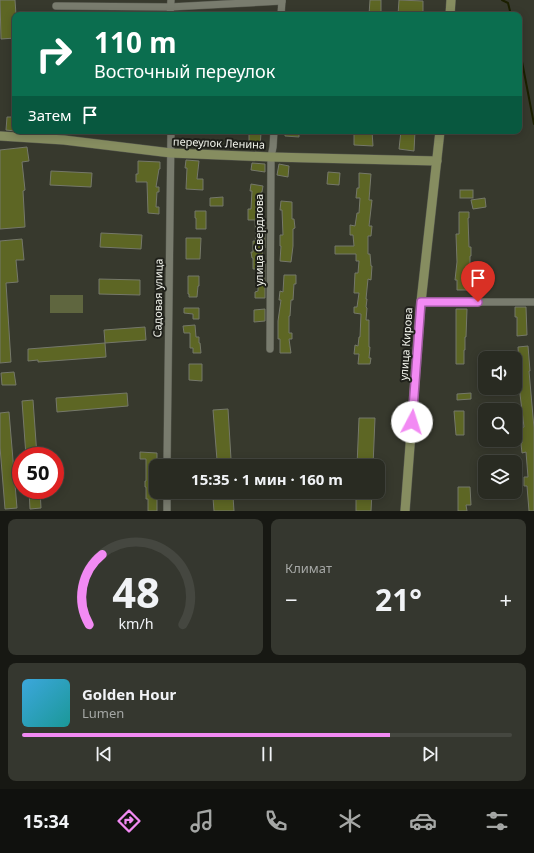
<!DOCTYPE html>
<html lang="ru">
<meta charset="utf-8">
<style>
:root{--surface:#292b22;--page:#35372f;--text:#f1f3f6;--muted:#a5a7a5;--line:#454740;--accent:#f28af3}
body{margin:0;font-family:"Noto Sans",sans-serif;background:var(--page);color:var(--text);height:100vh;display:flex;flex-direction:column;font-size:15px;white-space:nowrap}
*{box-sizing:border-box;margin:0}
p{font-size:13px;color:var(--muted)}
.icon{flex:none;width:22px;height:22px;fill:none;stroke:currentColor;stroke-width:2;stroke-linecap:round;stroke-linejoin:round}
.map{position:relative;height:511px;overflow:hidden}
.panel{display:flex;flex-direction:column;gap:8px;padding:8px;background:#171813;flex:1}
.panel>*{flex:none}
.top-card{position:absolute;left:12px;top:12px;width:510px;height:122px;border-radius:8px;box-shadow:0 2px 10px #0003,0 0 0 1px var(--line);background:#0b6e4f;color:#fff;overflow:hidden}
.fabs{position:absolute;left:478px;top:351px;display:grid;gap:8px}
.fabs a{display:grid;place-items:center;width:44px;height:44px;border-radius:8px;background:var(--surface);box-shadow:0 2px 10px #0003,0 0 0 1px var(--line);font-size:20px}
.speed{position:absolute;left:12px;top:447px;display:flex;gap:8px;font-size:20px;font-weight:700;text-align:center}
.speed>*{display:grid;place-content:center;width:52px;height:52px;border-radius:50%;background:var(--surface);box-shadow:0 2px 10px #0003,0 0 0 1px var(--line);line-height:1}
.speed .limit{border:6px solid #d22;background:#fff;color:#111}
.pin{position:absolute;display:grid;place-items:center;width:34px;height:34px;color:#fff;margin:-41px -17px;border-radius:50% 50% 50% 0;rotate:-45deg;box-shadow:0 0 4px #0007}
.pin .icon{rotate:45deg}
.me{position:absolute;width:44px;margin:-22px;rotate:5deg;stroke-linejoin:round;filter:drop-shadow(0 0 3px #0008)}
.turn{display:flex;align-items:center;gap:14px;height:84px;padding:0 16px;font-size:18px}
.turn .icon{width:52px;height:52px;stroke-width:2.5}
.turn b{display:block;font-size:28px;line-height:34px}
.then{display:flex;align-items:center;height:38px;padding:0 16px;background:#0003;gap:8px;font-size:15px}
.big{font-size:30px;font-weight:700;line-height:1.1}
.panel .widget{flex:1;display:flex;flex-direction:column;justify-content:center;gap:6px;min-width:0;padding:0 14px;border-radius:8px;background:var(--page)}
.panel .dial{align-items:center;gap:0}
.dial svg{height:104px;overflow:visible;fill:none;stroke:var(--line);stroke-width:7;stroke-linecap:round;text-anchor:middle}
.dial text{fill:var(--text);stroke:none}
.song{display:flex;align-items:center;gap:12px}
.cover{width:48px;height:48px;border-radius:6px;background:linear-gradient(135deg,hsl(200 70% 55%),hsl(180 70% 35%))}
.played{height:4px;border-radius:2px;background:linear-gradient(90deg,var(--accent) 75%,var(--line) 75%)}
.keys{display:flex;justify-content:space-around;direction:ltr}
.heat{display:flex;justify-content:space-between;align-items:center;font-size:22px;direction:ltr}
.panel .tiles{flex:1;display:grid;gap:8px;grid-template-columns:1fr 1fr}
.widget:last-child{grid-column:span 2}
.trip{position:absolute;left:149px;top:459px;width:236px;height:40px;border-radius:8px;background:var(--surface);box-shadow:0 2px 10px #0003,0 0 0 1px var(--line);font-weight:700;line-height:40px;text-align:center}
.tab-bar{display:flex;height:64px;justify-content:space-around;align-items:center;background:#10110e;color:var(--muted)}
.tab-bar .icon{width:28px;height:28px}
.tab-bar .current{color:var(--accent)}
.tab-bar b{font-size:18px;color:var(--text)}
.map>svg:first-child{display:block}
</style>
<div class="map">
<svg width="534" height="511" viewBox="0 0 534 511">
<rect width="100%" height="100%" fill="#37392d"/>
<rect fill="#5f663f" x="50" y="295" width="33" height="18"/>
<g fill="none" stroke-linecap="round" stroke-linejoin="round">
<g stroke="#1b1f00" stroke-width="2">
<path d="M502 0 508 3 511 15"/>
<path d="M519 46 534 124"/>
</g>
</g>
<g fill="#5d6624" stroke="#75786a">
<path d="M0 0H15L16 15 15 38 1 39Z"/>
<path d="M370 0H381V15H369Z"/>
<path d="M399 0 423 1V15H398Z"/>
<path d="M7 117H15V131L6 130Z"/>
<path d="M285 131H299V137L285 136Z"/>
<path d="M354 131H372L373 146 354 145Z"/>
<path d="M401 131H415L414 151 399 149Z"/>
<path d="M249 133H261L260 147H249Z"/>
<path d="M27 147 29 161 22 162 25 190 23 191 25 227 0 229V150Z"/>
<path d="M186 160 199 161 197 179H203V190L186 189 187 168H185Z"/>
<path d="M138 161 160 162V169H159L156 187H159V192H157L156 207H159V214L148 213 147 182H136V174H138Z"/>
<path d="M252 163 265 164V172L251 170Z"/>
<path d="M279 164 289 166 288 177 277 175Z"/>
<path d="M51 171 92 173 91 187 50 185Z"/>
<path d="M328 172 340 173 339 185 327 184Z"/>
<path d="M359 173 371 174 369 200H372L369 226H372L371 236H368V254H370L371 266H372L371 280 368 279 366 299H367L366 307 367 308 366 320H369V347H370L369 358H371L370 364H358L359 354H354L355 345 358 346 359 337H360L361 314 354 313V307H357L359 293H354L355 273H358L359 261H356V254H335V246H354L353 235H350V225L355 226 357 213H359L360 198H356L357 188H359Z"/>
<path d="M251 184 263 186 262 192H261L259 209H262V226H265V248H262L263 263H265V298H255V292L258 291V269H253V258H252L251 252H253V241H256L255 220H248V209H251L252 191H250Z"/>
<rect x="460" y="190" width="13" height="8"/>
<path d="M223 197V206H210V198Z"/>
<path d="M485 198 486 207 473 209 471 200Z"/>
<path d="M281 201 292 202V219H294L295 228 293 229V246L291 262 280 261 281 246H280V235H283L282 210H280Z"/>
<path d="M195 211H206V229H196V218H195Z"/>
<path d="M459 212H469V218H468L469 247H471V256H470V267L466 266V285H474V290H457V280H455L457 262 456 234H459Z"/>
<path d="M101 233 142 235 141 249 100 247Z"/>
<path d="M186 238H201L200 259H186Z"/>
<path d="M22 239 24 260H16L18 282 6 283 11 362 0 363V241Z"/>
<path d="M284 275H296V284H294L293 300H291L290 316H289V333H292V339H289L291 353H280V339H278V321L281 300H279L280 291 283 292Z"/>
<path d="M188 276H199V286H198L197 297H189V294H188Z"/>
<path d="M99 279 140 280V295L99 294Z"/>
<path d="M515 307H526L527 335 517 336V317H515Z"/>
<path d="M184 308H199V319H193V314L184 313Z"/>
<path d="M265 309V321L254 322V310Z"/>
<path d="M456 309H467L466 337H465V350H464V364H456Z"/>
<path d="M195 325 196 337H199V343H200L201 353H193V348H190V333H184L183 326Z"/>
<path d="M145 327 146 340 105 343 104 330Z"/>
<path d="M105 343 106 357 38 362V360L28 361V349Z"/>
<path d="M528 346 530 371H529L534 428V511H529L527 486H524V477H528L526 452 522 453 521 444 522 443 521 428 524 427 520 394 518 347Z"/>
<path d="M189 364H202V381L189 380Z"/>
<path d="M14 372 16 385H2L1 373Z"/>
<path d="M127 393 128 406 57 412 56 398Z"/>
<path d="M471 393V399L457 400V394Z"/>
<path d="M33 400 37 456H26L22 401Z"/>
<path d="M228 409 231 459 217 460 213 410Z"/>
<path d="M454 411H464V435H456Z"/>
<path d="M9 412 17 508 5 509 0 447V413Z"/>
<path d="M359 418H375L373 466H357Z"/>
<path d="M140 452 157 453V466H156V471H155V490H156V492H158V499H157V511H148V499H146V487H145V481H146V459H140Z"/>
<path d="M458 487H470L471 505H466L467 511H458Z"/>
<path d="M29 490H40L41 508 30 509Z"/>
<path d="M356 492H372L371 511H356Z"/>
<path d="M233 496 234 511H214L213 498Z"/>
</g>
<g fill="none" stroke-linecap="round" stroke-linejoin="round">
<g stroke="#55574d" stroke-width="8">
<g id="street">
<path d="M56 6 170 7 282 1"/>
<path d="M170 15 171 0"/>
<path d="M281 15 282 0"/>
<path d="M421 302H534"/>
<path d="M270 349 271 157 273 147 274 131"/>
<path d="M167 466 171 131"/>
<path d="M167 511V492"/>
</g>
</g>
<g stroke="#55574d" stroke-width="10">
<g id="secondary">
<path d="M450 15 451 0"/>
<path d="M0 136 64 140 171 153 271 157 437 161"/>
<path d="M405 511 421 302 440 131"/>
</g>
</g>
<use href="#street" stroke="#797c6e" stroke-width="7"/>
<use href="#secondary" stroke="#868d60" stroke-width="9"/>
</g>
<g fill="none" stroke-linecap="round" stroke-linejoin="round">
<g stroke="#9d5a9e" stroke-width="10">
<path id="route" d="M412 422 421 302H478"/>
</g>
<use href="#route" stroke="#f28af3" stroke-width="7"/>
</g>
<g text-anchor="middle" stroke-width="4" stroke-linejoin="round" paint-order="stroke">
<g font-size="11" fill="#f3f5ed" stroke="#1f201a">
<text transform="translate(219 143) rotate(2)" y="4">переулок Ленина</text>
<text transform="translate(259 240) rotate(-90)" y="4">улица Свердлова</text>
<text transform="translate(158 298) rotate(-89)" y="4">Садовая улица</text>
<text transform="translate(406 344) rotate(-86)" y="4">улица Кирова</text>
</g>
</g>
</svg>
<div class="fabs">
<a><svg class="icon" aria-label="sound" viewBox="0 0 24 24"><path d="M4 9h4l5-4v14l-5-4H4zM17 9q2 3 0 6"/></svg></a>
<a><svg class="icon" aria-label="search" viewBox="0 0 24 24"><circle cx="10" cy="10" r="6"/><path d="M15 15l6 6"/></svg></a>
<a><svg class="icon" aria-label="layers" viewBox="0 0 24 24"><path d="M12 4l9 5-9 5-9-5zM3 14l9 5 9-5"/></svg></a>
</div>
<div class="speed"><div class="limit">50</div></div>
<div class="pin" style="left:478px;top:302px;background:#d93025"><svg class="icon" aria-label="arrive" viewBox="0 0 24 24"><path d="M6 21V4h12l-3 4 3 4H6"/></svg></div>
<svg class="me" style="left:412px;top:422px" viewBox="-20 -20 40 40"><circle r="19" fill="#fff"/><path d="M0-13L10 11 0 6-10 11z" fill="#f28af3"/></svg>
<div class="trip">15:35 · 1 мин · 160 m</div>
<div class="top-card">
<div class="turn"><svg class="icon" aria-label="right" viewBox="0 0 24 24"><path d="M7 20v-9h11M14 6l5 5-5 5"/></svg><div><b>110 m</b>Восточный переулок</div></div>
<div class="then">Затем<svg class="icon" aria-label="arrive" viewBox="0 0 24 24"><path d="M6 21V4h12l-3 4 3 4H6"/></svg></div>
</div>
</div>
<section class="panel">
<div class="tiles">
<div class="widget dial"><svg viewBox="0 0 100 80">
<path d="M14 69A42 42 0 1 1 86 69"/>
<path d="M14 69A42 42 0 0 1 24 15" stroke="#f28af3"/>
<text x="50" y="56" font-size="32" font-weight="700">48</text>
<text x="50" y="72" font-size="11">km/h</text>
</svg></div>
<div class="widget"><p>Климат</p>
<div class="heat"><a>−</a><b class="big">21°</b><a>+</a></div>
</div>
<div class="widget">
<div class="song"><i class="cover"></i><div><b>Golden Hour</b><p>Lumen</p></div></div>
<div class="played"></div>
<div class="keys"><svg class="icon" aria-label="previous" viewBox="0 0 24 24"><path d="M18 5L8 12l10 7zM5 5v14"/></svg><svg class="icon" aria-label="pause" viewBox="0 0 24 24"><path d="M8 5v14M16 5v14"/></svg><svg class="icon" aria-label="next" viewBox="0 0 24 24"><path d="M6 5l10 7-10 7zM19 5v14"/></svg></div>
</div>
</div>
</section>
<nav class="tab-bar">
<b>15:34</b>
<svg class="icon current" aria-label="directions" viewBox="0 0 24 24"><path d="M12 3l9 9-9 9-9-9zM9 14v-3h6M13 9l2 2-2 2"/></svg>
<svg class="icon" aria-label="music" viewBox="0 0 24 24"><path d="M9 18V5l10-2v13"/><circle cx="6" cy="18" r="3"/><circle cx="16" cy="16" r="3"/></svg>
<svg class="icon" aria-label="phone" viewBox="0 0 24 24"><path d="M5 4h4l2 5-3 2q2 4 5 5l2-3 5 2v4C11 20 4 13 5 4z"/></svg>
<svg class="icon" aria-label="climate" viewBox="0 0 24 24"><path d="M12 3v18M4 7l16 10M4 17L20 7"/></svg>
<svg class="icon" aria-label="car" viewBox="0 0 24 24"><path d="M5 17H2v-5l4-1 3-4h7l3 4 3 1v5h-3M9 17h6M6 11h13"/><circle cx="7" cy="17" r="2"/><circle cx="17" cy="17" r="2"/></svg>
<svg class="icon" aria-label="filters" viewBox="0 0 24 24"><path d="M4 7h16M4 17h16"/><circle cx="9" cy="7" r="2"/><circle cx="15" cy="17" r="2"/></svg>
</nav>
